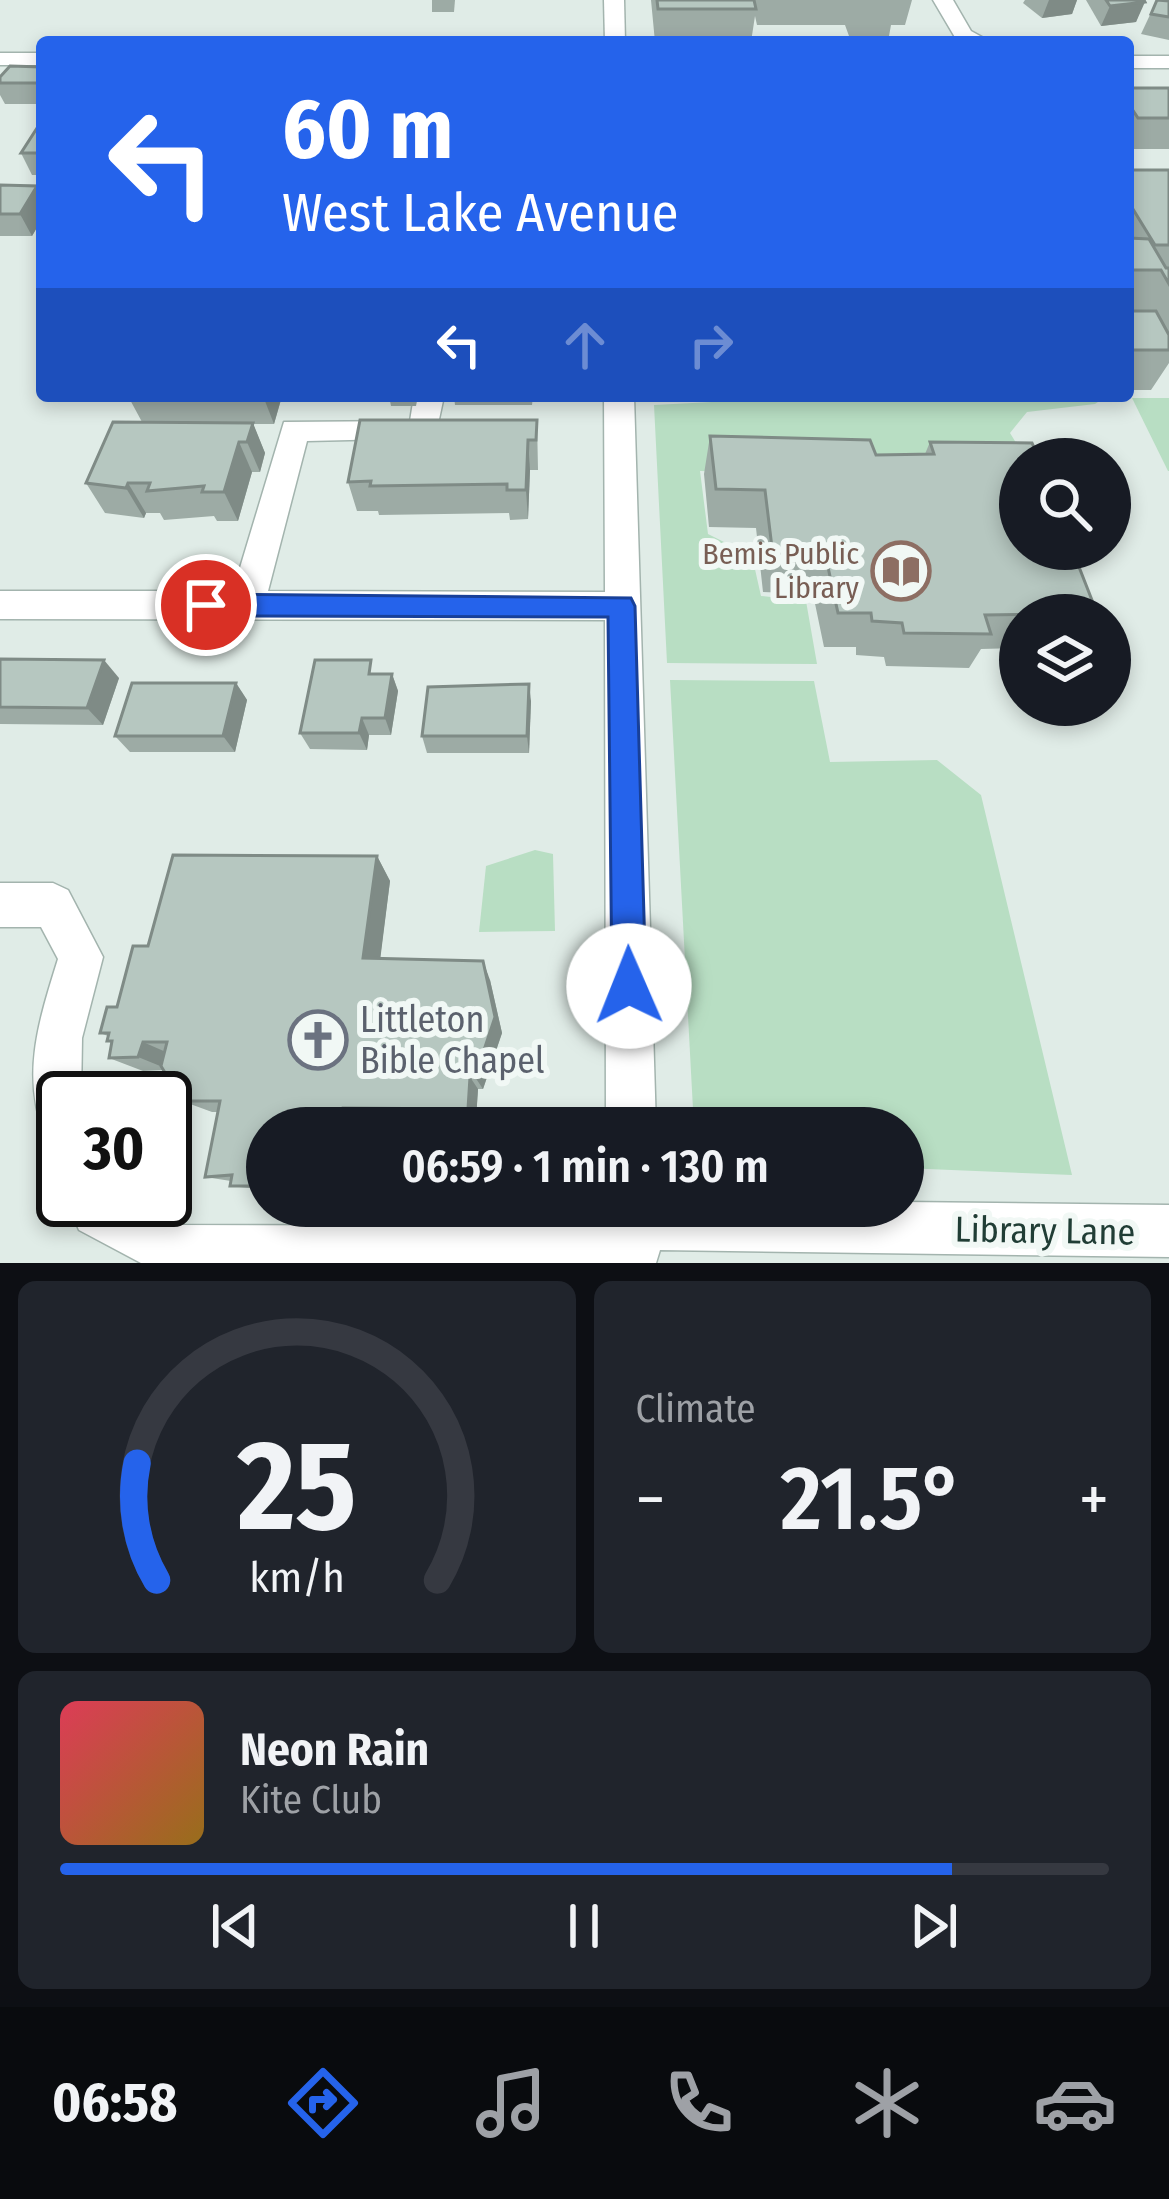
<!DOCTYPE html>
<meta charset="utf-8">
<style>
:root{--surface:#171b24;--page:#20242c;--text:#f1f3f6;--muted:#9ea1a6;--line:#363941;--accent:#2563eb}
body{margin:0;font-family:"Fira Sans Condensed",sans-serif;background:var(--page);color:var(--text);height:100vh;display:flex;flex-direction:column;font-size:45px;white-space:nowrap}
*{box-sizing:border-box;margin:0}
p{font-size:39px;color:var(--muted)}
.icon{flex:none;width:66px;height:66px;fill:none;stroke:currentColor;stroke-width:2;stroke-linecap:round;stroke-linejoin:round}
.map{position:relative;height:1263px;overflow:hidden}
.drawer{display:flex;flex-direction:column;gap:18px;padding:18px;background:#0d0f14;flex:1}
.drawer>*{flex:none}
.hud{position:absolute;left:36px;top:36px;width:1098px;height:366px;border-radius:12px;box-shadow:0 6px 18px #0003;background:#2563eb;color:#fff;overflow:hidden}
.tools{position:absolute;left:999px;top:438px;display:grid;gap:24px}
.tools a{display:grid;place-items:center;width:132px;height:132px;border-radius:50%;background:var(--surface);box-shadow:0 6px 18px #0003;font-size:60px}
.speed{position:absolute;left:36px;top:1071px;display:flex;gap:24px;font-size:60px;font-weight:700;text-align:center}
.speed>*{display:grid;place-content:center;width:156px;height:156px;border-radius:50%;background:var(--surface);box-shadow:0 6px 18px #0003;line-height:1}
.speed .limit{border:6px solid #111;border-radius:18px;background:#fff;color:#111}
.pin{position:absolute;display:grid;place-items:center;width:102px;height:102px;color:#fff;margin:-51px;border:6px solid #fff;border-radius:50%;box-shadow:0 3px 12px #0007}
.me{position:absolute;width:132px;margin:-66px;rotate:359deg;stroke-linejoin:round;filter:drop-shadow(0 0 9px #0008)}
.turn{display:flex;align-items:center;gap:42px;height:252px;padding:0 48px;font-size:54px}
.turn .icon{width:156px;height:156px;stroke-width:2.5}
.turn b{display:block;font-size:84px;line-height:102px}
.lanes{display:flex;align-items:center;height:114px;padding:0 48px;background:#0003;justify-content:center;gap:60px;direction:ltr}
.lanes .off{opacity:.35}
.big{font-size:90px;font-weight:600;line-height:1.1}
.drawer .widget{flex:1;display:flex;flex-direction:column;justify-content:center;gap:18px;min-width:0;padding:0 42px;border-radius:18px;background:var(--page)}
.drawer .dial{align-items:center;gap:0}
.dial svg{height:312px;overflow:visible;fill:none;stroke:var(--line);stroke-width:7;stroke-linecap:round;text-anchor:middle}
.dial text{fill:var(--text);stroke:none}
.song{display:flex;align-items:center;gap:36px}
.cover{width:144px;height:144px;border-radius:18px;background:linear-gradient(135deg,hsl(350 70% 55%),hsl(40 70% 35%))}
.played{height:12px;border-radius:6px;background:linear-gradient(90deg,var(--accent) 85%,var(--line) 85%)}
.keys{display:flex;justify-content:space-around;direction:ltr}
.heat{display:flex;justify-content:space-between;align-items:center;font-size:66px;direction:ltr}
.drawer .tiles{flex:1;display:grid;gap:18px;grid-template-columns:1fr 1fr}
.widget:last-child{grid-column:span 2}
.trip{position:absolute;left:246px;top:1107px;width:678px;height:120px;border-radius:60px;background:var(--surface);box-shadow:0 6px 18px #0003;font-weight:600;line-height:120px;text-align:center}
.tabs{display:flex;height:192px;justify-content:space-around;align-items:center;background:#090b0e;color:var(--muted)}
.tabs .icon{width:84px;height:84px}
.tabs .active{color:var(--accent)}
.tabs b{font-size:54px;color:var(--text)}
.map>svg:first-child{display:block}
</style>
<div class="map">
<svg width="1169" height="1263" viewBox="0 0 1169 1263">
<rect width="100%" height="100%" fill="#e0ece7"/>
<g fill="#b8dec3">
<path d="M823 396H1107L1095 404 1027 412 1010 433 1026 459H1020V477L700 471 708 534 752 556 761 596 806 601 817 664 667 663 654 405Z"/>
<path d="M1132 398H1169V471H1168Z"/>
<path d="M670 680 814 681 830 762 937 760 981 795 1072 1175 903 1168V1128H694Z"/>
<path d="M535 850 553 854 555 931 479 932 486 866Z"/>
</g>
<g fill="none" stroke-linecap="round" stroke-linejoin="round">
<g stroke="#a3b4ae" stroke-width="3">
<g id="minor">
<path d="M604 0H624L625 42H605Z"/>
<path d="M933 0H953L971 31 991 42 956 39Z"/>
<rect x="0" y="53" width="42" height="12"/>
<rect x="1128" y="56" width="41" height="12"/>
<path d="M414 396H444L435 438 307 441 268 591 605 592 604 396H634L656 1128H606L605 620 0 619V591H233L284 422 410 421Z"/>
<path d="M0 883H53L68 890 103 957 82 1038 81 1098H63V1146L46 1138C20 1077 39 1020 58 959L41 927H0Z"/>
<path d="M66 1200H127L176 1225 608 1226 614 1206H903V1202L1169 1205V1257L660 1250 656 1263H141L79 1230Z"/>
</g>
</g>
<use href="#minor" fill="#fff" fill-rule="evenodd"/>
</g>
<g fill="#9daba5">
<path d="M432 0H455L454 12H432Z"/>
<path d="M651 0H912L905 25H891L889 36H849L845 25H757L755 16 751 42H655Z"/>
<path d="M1025 0H1077L1072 14 1042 18 1023 3Z"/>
<path d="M1086 0H1144L1136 22 1101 26Z"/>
<path d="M1157 0 1169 1V40L1141 34Z"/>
<path d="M42 67V104H5L0 95V77Z"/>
<rect x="1128" y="88" width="41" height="61"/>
<path d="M42 125V175H32L21 153Z"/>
<path d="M1128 170H1169V363L1151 390H1128V311H1138L1128 310Z"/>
<path d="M0 185 37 186 42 195V219L32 236H0Z"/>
<path d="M128 396H282L274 424H253L265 453 260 472H252L238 521H217L214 516 164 520 160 513H146L144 518 105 513 86 483 142 422Z"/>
<path d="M331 396H418L416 406H391L390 401H332Z"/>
<path d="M454 396H533L532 405H455Z"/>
<path d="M537 420 538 470H530L528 519 510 520 509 513 379 515 378 511H357L348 482Z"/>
<path d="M710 436 876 455 925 454 930 442 1097 613 1095 615H1020V648L981 649 969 668 886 666 884 657 856 655V647H824L813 594 763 592 756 528 709 527 704 474Z"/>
<path d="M376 674H392L398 691 391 735H369L367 750 310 749 300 733Z"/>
<path d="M119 678 103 725 0 724V707Z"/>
<path d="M236 683 247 700 235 752H130L115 736Z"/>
<path d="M531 701 529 753H427L422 736Z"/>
<path d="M377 856 390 881 380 958 490 980 502 1033 483 1089H478L476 1119 361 1118 359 1128H267V1190L230 1186 231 1181 205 1177 218 1112H212L182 1101 163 1070 143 1071 109 1058 112 1043 107 1041 108 1036 100 1033 117 1007 148 946Z"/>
</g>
<g fill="#7f8b86">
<path d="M1049 0H1077L1072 14 1042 18Z"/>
<path d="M1145 2 1136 22 1101 26 1110 6Z"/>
<path d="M37 186 42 195V219L32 236 20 214Z"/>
<path d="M263 396H282L274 424Z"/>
<path d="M253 423 265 453 260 472 247 442Z"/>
<path d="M528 440 530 470 528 519 526 490Z"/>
<path d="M239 442 252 472 238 521 224 492Z"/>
<path d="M128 483 146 513 144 518 126 488Z"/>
<path d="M104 660 119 678 103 725 87 708Z"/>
<path d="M392 674 398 691 391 735 385 718Z"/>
<path d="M236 683 247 700 235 752 223 736Z"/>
<path d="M529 684 531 701 529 753 527 736Z"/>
<path d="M362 718 369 735 367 750 359 733Z"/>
<path d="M377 856 390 881 378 977 363 958Z"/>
<path d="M483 961 490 980 502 1033 483 1089 475 1077Z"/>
<path d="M143 1042 175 1056 170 1070 138 1057Z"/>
<path d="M470 1077 478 1089 476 1119 468 1109Z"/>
<path d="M343 1108 361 1118 359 1128H340Z"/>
</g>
<g fill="#b6c7c0" stroke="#7f8b86" stroke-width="3">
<path d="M657 0H754L756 9H658Z"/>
<path d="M1106 0H1144L1145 2 1110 6Z"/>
<path d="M1157 0 1169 1V17L1151 14Z"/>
<path d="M10 66 42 67V81L40 83H0V77Z"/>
<path d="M1128 88H1169V118H1138L1128 103Z"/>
<path d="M39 125H42V153H21Z"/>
<path d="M1128 170H1169V245H1155L1128 201Z"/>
<path d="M0 185 37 186 20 214H0Z"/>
<path d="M1128 238 1149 239 1166 268H1169V284L1161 270H1128Z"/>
<path d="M1128 311H1156L1169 335V350H1128Z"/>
<path d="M360 420H537L536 440H528L526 490H507V484L370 486 371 481 348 482Z"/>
<path d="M113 422 253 423 247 442H239L224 492H202L204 486 147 491 150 483H128L126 488 86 483Z"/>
<path d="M710 436 870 440 876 455 934 454 930 442 1032 443 1039 459H1020V549H1072L1097 613 985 615 991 634 904 633 902 623 872 621 871 613H838L826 558 773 556 765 490 716 489Z"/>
<path d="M0 659 104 660 87 708 0 707Z"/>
<path d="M315 660H371L369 674H392L385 718H362L359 733H300Z"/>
<path d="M132 683H236L223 736H115Z"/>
<path d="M529 684 527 736H422L428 687Z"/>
<path d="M173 855 377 856 363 958 483 961 495 1017 475 1077H470L468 1109 343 1108 340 1128H267V1186H230L232 1175 205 1177 220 1101H182L161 1066 167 1042H143L138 1057 109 1058 112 1041H107L109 1033H100L107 1007H117L133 946H148Z"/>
</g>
<path fill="#2563eb" stroke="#184099" stroke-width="3" d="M206 594 631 598 635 606 646 986 641 998 629 1003 617 998 612 986 608 617 206 616 192 605Z"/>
<defs>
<g id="library-ring" transform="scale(3)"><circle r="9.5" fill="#f1f8f5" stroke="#8d6e63" stroke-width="1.5"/><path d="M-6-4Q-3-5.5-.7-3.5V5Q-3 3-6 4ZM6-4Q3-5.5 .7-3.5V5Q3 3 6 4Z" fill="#8d6e63"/></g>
<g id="church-ring" transform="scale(3)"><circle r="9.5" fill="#f1f8f5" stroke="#6b7280" stroke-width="1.5"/><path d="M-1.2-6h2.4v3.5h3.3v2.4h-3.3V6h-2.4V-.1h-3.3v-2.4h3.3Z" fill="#6b7280"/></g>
</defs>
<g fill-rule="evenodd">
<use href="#library-ring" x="901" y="571"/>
<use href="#church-ring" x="318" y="1040"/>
</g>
<g text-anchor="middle" stroke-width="12" stroke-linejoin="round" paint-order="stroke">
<g font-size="30" fill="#785e54" stroke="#f1f8f5" text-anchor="end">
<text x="859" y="564">Bemis Public<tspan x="859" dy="34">Library</tspan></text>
</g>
<g font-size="36" fill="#5b616d" stroke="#f1f8f5" text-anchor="start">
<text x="360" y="1032">Littleton<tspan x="360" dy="41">Bible Chapel</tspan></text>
</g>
<g font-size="36" fill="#203d35" stroke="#f1f8f5">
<text transform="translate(1045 1230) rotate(1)" y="13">Library Lane</text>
</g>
</g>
</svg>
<div class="tools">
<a><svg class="icon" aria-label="search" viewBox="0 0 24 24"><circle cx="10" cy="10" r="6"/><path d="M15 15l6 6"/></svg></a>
<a><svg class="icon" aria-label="layers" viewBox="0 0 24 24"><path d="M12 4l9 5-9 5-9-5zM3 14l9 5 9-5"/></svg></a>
</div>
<div class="speed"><div class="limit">30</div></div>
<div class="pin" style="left:206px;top:605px;background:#d93025"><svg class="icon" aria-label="arrive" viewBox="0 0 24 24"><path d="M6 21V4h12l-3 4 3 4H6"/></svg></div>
<svg class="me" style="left:629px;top:986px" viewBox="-20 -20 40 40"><circle r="19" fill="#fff"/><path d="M0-13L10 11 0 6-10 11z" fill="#2563eb"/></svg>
<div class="trip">06:59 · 1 min · 130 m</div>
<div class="hud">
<div class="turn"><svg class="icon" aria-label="left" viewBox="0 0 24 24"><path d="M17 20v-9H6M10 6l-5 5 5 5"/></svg><div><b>60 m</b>West Lake Avenue</div></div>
<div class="lanes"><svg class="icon" aria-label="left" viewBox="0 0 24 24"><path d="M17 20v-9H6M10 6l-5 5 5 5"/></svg><svg class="icon off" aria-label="ahead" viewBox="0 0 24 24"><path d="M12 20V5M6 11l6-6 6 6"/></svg><svg class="icon off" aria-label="right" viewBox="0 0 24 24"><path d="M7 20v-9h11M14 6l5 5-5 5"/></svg></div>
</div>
</div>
<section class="drawer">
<div class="tiles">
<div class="widget dial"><svg viewBox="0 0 100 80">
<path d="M14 69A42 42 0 1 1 86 69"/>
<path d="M14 69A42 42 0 0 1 9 39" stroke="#2563eb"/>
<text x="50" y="56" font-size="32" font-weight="700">25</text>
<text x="50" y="72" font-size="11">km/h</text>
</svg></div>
<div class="widget"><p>Climate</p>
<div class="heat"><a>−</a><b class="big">21.5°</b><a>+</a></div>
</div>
<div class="widget">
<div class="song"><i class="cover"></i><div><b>Neon Rain</b><p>Kite Club</p></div></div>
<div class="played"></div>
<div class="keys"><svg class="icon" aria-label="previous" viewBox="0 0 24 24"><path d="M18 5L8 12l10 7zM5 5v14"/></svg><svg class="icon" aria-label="pause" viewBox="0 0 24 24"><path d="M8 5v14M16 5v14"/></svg><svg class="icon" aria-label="next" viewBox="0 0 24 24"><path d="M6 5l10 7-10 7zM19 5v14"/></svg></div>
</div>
</div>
</section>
<nav class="tabs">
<b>06:58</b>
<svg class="icon active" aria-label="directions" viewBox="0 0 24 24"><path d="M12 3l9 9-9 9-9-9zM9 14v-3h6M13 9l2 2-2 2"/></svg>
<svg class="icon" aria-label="music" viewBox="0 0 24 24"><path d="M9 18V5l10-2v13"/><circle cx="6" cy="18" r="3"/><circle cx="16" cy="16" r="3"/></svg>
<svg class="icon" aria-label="phone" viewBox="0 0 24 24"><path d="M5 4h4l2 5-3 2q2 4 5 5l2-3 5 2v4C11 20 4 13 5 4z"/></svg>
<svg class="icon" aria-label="climate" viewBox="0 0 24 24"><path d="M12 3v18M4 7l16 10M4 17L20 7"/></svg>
<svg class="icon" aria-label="car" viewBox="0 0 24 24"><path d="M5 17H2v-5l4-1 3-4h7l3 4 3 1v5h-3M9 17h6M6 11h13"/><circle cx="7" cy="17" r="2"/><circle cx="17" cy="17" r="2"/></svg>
</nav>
